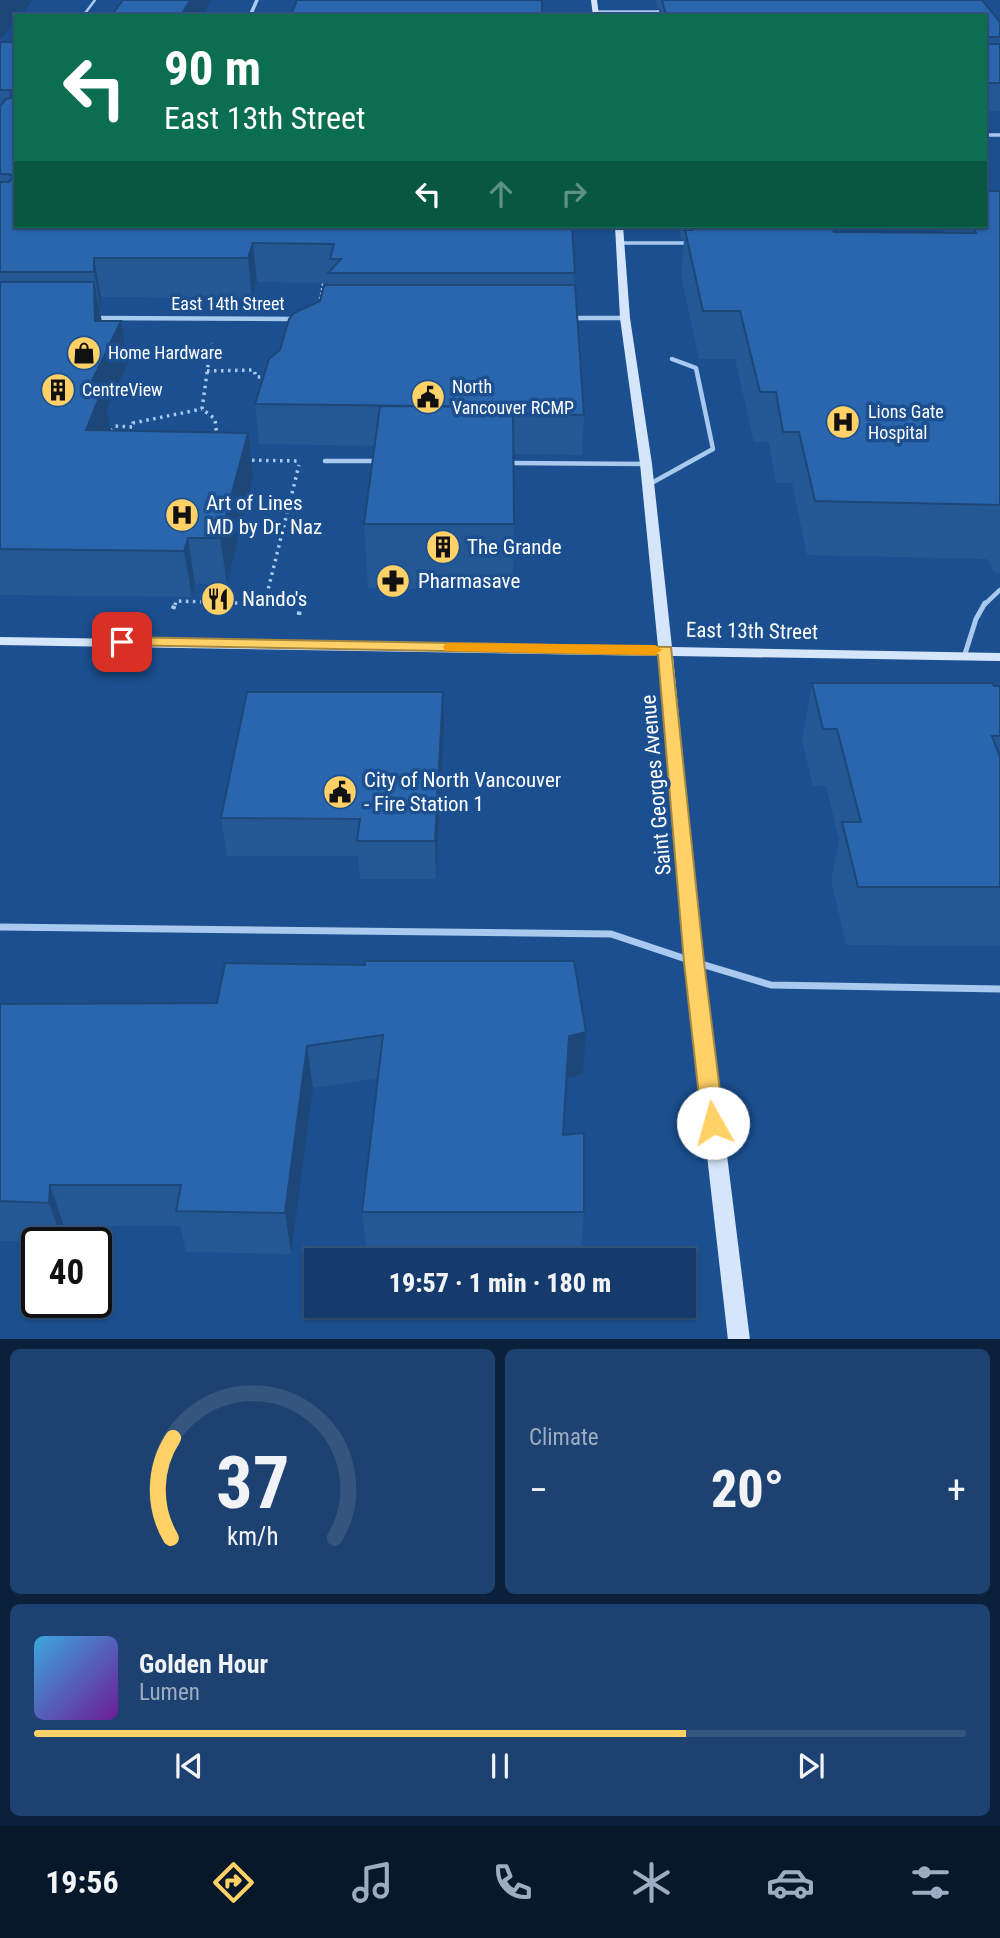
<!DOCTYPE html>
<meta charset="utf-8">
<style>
:root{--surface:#143b6b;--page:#1d4271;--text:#f1f3f6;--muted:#9dadc1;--line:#33557e;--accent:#ffd166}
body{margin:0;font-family:"Roboto Condensed",sans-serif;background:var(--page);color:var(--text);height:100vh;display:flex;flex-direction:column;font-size:26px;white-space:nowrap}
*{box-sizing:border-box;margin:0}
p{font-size:23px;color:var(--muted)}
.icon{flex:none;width:38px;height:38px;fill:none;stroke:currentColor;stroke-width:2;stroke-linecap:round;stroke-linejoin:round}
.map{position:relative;height:1339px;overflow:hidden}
.panel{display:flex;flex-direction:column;gap:10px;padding:10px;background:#0b203b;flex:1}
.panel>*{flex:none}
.hud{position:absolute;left:14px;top:14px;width:973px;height:214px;border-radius:0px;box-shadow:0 2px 5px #0004,0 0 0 2px var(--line);background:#0b6e4f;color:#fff;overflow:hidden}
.speed{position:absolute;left:21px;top:1227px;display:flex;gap:14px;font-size:35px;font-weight:700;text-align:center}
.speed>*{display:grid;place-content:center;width:91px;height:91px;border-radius:50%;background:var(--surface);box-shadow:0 2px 5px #0004,0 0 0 2px var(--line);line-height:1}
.speed .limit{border:4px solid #111;border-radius:10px;background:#fff;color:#111}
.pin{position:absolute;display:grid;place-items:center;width:60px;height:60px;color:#fff;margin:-30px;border-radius:14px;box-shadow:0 4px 10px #0006}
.me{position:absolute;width:77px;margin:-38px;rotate:353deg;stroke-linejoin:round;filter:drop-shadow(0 0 5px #0008)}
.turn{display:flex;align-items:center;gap:24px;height:147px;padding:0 35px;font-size:32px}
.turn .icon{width:91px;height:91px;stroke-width:2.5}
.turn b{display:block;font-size:49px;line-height:60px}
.lanes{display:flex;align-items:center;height:66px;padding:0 35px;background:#0003;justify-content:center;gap:35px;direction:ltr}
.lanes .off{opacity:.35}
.big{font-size:52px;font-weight:800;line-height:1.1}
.panel .tile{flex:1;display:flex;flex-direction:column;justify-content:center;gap:10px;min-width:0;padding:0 24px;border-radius:10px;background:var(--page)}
.panel .dial{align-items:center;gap:0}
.dial svg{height:182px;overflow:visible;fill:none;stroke:var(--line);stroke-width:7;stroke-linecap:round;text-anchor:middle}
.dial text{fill:var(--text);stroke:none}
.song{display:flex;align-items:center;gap:21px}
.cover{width:84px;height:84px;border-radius:10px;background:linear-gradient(135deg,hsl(200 70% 55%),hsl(280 70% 35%))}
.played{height:7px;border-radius:4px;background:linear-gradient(90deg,var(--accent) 70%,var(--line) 70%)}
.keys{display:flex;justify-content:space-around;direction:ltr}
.heat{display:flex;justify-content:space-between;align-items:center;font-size:38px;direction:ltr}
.panel .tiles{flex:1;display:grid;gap:10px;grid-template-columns:1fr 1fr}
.tile:last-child{grid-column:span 2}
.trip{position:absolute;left:304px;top:1248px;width:392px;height:70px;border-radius:0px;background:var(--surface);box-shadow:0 2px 5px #0004,0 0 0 2px var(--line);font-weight:800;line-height:70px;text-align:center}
.dock{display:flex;height:112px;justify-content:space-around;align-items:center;background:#08182b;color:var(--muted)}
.dock .icon{width:49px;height:49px}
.dock .selected{color:var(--accent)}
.dock b{font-size:32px;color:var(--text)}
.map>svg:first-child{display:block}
</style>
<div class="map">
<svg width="1000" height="1340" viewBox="0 0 1000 1340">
<rect width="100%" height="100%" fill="#1b4f8f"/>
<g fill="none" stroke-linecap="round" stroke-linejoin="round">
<g stroke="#a9c9ee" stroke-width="2.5" stroke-dasharray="2 2.5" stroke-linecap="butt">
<path d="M840 226H875"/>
<path d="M320 299 324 279"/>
<path d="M210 352 212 343"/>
</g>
<g stroke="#a9c9ee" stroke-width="3.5" stroke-dasharray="2.5 4.5" stroke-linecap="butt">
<path d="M210 351 202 409 215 419 217 438"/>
<path d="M207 371 254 370 256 377H270"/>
<path d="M111 431 115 426 133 427V423L202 409"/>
<path d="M245 460 300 461"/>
<path d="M265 602 299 465"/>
<path d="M175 605 176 601 300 605"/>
</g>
<g stroke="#a9c9ee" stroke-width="4.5" stroke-dasharray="3.5 5" stroke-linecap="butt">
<path d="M173 609 175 603"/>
<path d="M299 615 300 603"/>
</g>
<path stroke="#a9c9ee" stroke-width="2.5" d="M83 16 95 0"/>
<path stroke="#a9c9ee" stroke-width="3.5" d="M620 243H690"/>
<g stroke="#a9c9ee" stroke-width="4.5">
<path d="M325 461H377"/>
<path d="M509 463 646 464"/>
<path d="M648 485 713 449 696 368 672 359"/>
<path d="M984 605 1000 590"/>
</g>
<g stroke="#a9c9ee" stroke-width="5">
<path d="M964 657 976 619 985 603"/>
<path d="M0 927 53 928"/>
</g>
<g stroke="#a9c9ee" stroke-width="7">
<path d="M0 927 611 934 689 960"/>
<path d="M698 963 771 985 1000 989"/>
</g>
<g stroke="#a9c9ee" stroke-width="3.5">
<path d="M595 12H667"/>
<path d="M250 16 257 0"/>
<path d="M985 135H1000"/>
</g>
<g stroke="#a9c9ee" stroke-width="4.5">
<path d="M92 318 297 319"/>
<path d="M568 318H625"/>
</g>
<g fill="#d6e6fa" fill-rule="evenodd">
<path d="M591 0H597L599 16H593Z"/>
<path d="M615 226H623L630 318 652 464 672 647 1000 653V661L673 656 703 962 750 1340H728L685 962 659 656 0 645V637L658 647 640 464 620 318Z"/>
</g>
</g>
<g fill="#245895">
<path d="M656 0H982L1000 22V111H985V16H659V8H657Z"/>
<path d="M0 42H16V226H572L574 285 584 415 582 455 514 454 513 589 368 588 364 524 375 446 259 444 255 404 280 350 320 301 329 283 257 282 252 298 101 297V312H100L101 321H121L128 363 107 409 111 430 253 477 227 584H195L192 597 0 595Z"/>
<path d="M1000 191V573H995L987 559 807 555 792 483H776L769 442H754L735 359H699L681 276 684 239H681L679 226H832L834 232 944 233 945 226H985Z"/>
<path d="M812 683 1000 686V946L846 945 831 880 839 840 826 786H813L802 740Z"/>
<path d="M444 729 436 879H360L358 856H227L221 818Z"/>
<path d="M0 1004 586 1032 583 1074 567 1078 564 1135 584 1212 581 1253H367L362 1212 378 1078 313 1088 291 1254 186 1252 180 1226H64L63 1242 0 1241Z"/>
</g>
<g fill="#1d4779">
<path d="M2 0H33L20 16H16V21L0 39V2Z"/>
<path d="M190 0H211L202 16H181Z"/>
<path d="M253 243 257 282 252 298 248 258Z"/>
<path d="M94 258 101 297V312L94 272Z"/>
<path d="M94 282 102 322 121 321 128 363 107 409 111 431 86 430Z"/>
<path d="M248 433 253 477 227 584 220 538Z"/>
<path d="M188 538 195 584 192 597 184 551Z"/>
<path d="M443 692 444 729 436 879 435 841Z"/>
<path d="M586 1032 583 1074 567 1078 561 1176 569 1036Z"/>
<path d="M307 1046 313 1088 291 1254 285 1213Z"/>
<path d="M50 1185 64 1226 63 1242 49 1203Z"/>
</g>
<g fill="#2a66ad" stroke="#1d4779" stroke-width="2">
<path d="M123 0H190L181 16H111Z"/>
<path d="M297 0H542V16H291Z"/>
<path d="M662 0H982L1000 22V37H990L986 41 990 44H1000V83H985V16H666Z"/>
<path d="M0 42H16V226H572L575 273H328L341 259H330L334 244 253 243 248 258H94V272H0V182H9L13 177 9 174H0V106L6 99 11 98V90H0Z"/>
<path d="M985 191H1000V505L815 501 799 432H783L776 392H760L740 311H703L685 230H692L691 226H832L834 232 976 233 972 226H985Z"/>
<path d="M0 282H94L95 321H121L89 387 103 388 86 430 248 433 220 538H188L184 551 0 549Z"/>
<path d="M324 285H575L584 415 513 413V407L255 404 269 359 280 350 289 319 294 313 320 301Z"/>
<path d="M380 406 513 407 514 524H364Z"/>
<path d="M812 683H992L994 686H1000V736H992L1000 757V887H858L842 822H861L837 729H823Z"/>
<path d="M247 692H443L435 841H357L360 819 221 818Z"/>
<path d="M365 961H574L586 1032 569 1036 563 1135 584 1133V1212H362L383 1035 307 1046 285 1213 176 1211 181 1185H50L49 1203 0 1201V1004L217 1003 225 963 365 965Z"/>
</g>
<path fill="#ffd166" stroke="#a68842" stroke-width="2" d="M122 637 671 647 704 962 724 1123 721 1130 713 1132 706 1130 702 1123 684 962 658 655 116 645 114 642 116 639Z"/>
<path fill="#f59e0b" d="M451 643 655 645 662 650 655 655 445 651 443 647 445 644Z"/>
<defs>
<g id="shop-disc" transform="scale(1.75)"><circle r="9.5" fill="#ffd166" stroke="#1b4f8f"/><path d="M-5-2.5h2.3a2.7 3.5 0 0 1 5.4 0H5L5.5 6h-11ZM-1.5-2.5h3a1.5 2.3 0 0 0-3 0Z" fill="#111"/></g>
<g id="building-disc" transform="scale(1.75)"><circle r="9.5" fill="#ffd166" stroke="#1b4f8f"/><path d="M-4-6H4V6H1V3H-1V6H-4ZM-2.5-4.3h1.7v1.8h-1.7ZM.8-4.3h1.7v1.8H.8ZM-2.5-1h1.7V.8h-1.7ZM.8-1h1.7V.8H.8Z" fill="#111"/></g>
<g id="civic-disc" transform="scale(1.75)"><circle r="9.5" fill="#ffd166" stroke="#1b4f8f"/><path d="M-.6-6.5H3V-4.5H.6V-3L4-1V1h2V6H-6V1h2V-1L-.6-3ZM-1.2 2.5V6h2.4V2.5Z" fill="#111"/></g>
<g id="hospital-disc" transform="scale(1.75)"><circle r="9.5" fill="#ffd166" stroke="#1b4f8f"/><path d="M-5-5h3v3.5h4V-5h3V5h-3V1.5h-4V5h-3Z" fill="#111"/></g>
<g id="pharmacy-disc" transform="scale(1.75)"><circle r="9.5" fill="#ffd166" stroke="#1b4f8f"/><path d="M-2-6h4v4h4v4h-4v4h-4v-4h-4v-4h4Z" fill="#111"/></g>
<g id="restaurant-disc" transform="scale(1.75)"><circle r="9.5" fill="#ffd166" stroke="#1b4f8f"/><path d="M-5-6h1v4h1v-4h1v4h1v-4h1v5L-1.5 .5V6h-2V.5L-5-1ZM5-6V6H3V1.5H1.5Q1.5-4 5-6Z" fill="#111"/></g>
</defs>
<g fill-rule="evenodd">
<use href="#shop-disc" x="84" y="353"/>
<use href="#building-disc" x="58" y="390"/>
<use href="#civic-disc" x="428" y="397"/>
<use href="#hospital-disc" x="843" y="422"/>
<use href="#hospital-disc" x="182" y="515"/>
<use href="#building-disc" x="443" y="547"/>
<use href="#pharmacy-disc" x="393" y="581"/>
<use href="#restaurant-disc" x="218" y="599"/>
<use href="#civic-disc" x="340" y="792"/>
</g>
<g text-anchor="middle" stroke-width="7" stroke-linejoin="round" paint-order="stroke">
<g font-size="18" fill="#fff" stroke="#1b4f8f">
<text x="228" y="310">East 14th Street</text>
</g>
<g font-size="18" fill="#fff" stroke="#1b4f8f" text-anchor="start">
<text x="108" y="359">Home Hardware</text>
<text x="452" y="393">North<tspan x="452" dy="21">Vancouver RCMP</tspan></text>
<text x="82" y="396">CentreView</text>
<text x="868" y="418">Lions Gate<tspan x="868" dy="21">Hospital</tspan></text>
</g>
<g font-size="21" fill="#fff" stroke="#1b4f8f" text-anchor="start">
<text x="206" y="510">Art of Lines<tspan x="206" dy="24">MD by Dr. Naz</tspan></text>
<text x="467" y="554">The Grande</text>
<text x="418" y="588">Pharmasave</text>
<text x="242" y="606">Nando's</text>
<text x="364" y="787">City of North Vancouver<tspan x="364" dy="24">- Fire Station 1</tspan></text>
</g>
<g font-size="21" fill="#fff" stroke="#1b4f8f">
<text transform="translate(752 631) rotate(1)" y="7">East 13th Street</text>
<text transform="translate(656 785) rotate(-95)" y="7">Saint Georges Avenue</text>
</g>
</g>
</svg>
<div class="speed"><div class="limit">40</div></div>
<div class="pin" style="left:122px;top:642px;background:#d93025"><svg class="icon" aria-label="arrive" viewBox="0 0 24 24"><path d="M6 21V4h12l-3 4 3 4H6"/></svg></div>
<svg class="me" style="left:713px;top:1123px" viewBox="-20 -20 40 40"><circle r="19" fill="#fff"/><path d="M0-13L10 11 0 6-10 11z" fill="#ffd166"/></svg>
<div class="trip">19:57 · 1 min · 180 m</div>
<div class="hud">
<div class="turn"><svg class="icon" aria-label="left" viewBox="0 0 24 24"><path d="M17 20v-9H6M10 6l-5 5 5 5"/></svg><div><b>90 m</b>East 13th Street</div></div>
<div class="lanes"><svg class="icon" aria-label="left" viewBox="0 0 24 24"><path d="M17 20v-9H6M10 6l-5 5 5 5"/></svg><svg class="icon off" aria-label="ahead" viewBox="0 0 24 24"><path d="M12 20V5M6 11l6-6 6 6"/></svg><svg class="icon off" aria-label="right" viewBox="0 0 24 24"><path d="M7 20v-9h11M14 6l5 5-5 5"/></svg></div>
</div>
</div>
<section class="panel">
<div class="tiles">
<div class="tile dial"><svg viewBox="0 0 100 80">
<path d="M14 69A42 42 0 1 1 86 69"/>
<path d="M14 69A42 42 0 0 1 15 25" stroke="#ffd166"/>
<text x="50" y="56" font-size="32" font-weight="700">37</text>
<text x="50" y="72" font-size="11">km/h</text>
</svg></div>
<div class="tile"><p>Climate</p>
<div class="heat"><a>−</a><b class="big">20°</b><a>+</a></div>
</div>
<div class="tile">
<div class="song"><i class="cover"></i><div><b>Golden Hour</b><p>Lumen</p></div></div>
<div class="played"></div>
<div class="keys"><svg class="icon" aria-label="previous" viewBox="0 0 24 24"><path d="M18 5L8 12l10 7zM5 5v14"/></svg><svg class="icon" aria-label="pause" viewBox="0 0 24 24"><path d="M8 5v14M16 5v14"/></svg><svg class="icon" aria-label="next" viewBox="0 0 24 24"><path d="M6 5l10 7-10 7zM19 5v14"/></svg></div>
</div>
</div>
</section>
<nav class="dock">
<b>19:56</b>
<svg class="icon selected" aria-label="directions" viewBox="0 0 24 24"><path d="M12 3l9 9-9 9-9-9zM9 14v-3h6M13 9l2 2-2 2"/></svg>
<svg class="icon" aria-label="music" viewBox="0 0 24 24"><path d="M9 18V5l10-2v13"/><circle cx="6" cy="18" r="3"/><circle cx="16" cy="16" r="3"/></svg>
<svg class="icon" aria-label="phone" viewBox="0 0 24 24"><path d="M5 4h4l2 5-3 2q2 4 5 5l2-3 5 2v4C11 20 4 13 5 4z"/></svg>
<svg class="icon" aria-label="climate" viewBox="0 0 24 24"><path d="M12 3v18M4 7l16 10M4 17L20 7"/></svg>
<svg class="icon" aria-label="car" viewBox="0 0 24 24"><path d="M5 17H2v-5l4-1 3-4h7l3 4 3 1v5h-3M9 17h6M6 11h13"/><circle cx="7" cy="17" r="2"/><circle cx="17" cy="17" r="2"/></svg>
<svg class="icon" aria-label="filters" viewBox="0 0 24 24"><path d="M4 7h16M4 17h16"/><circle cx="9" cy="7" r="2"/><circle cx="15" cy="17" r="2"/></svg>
</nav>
